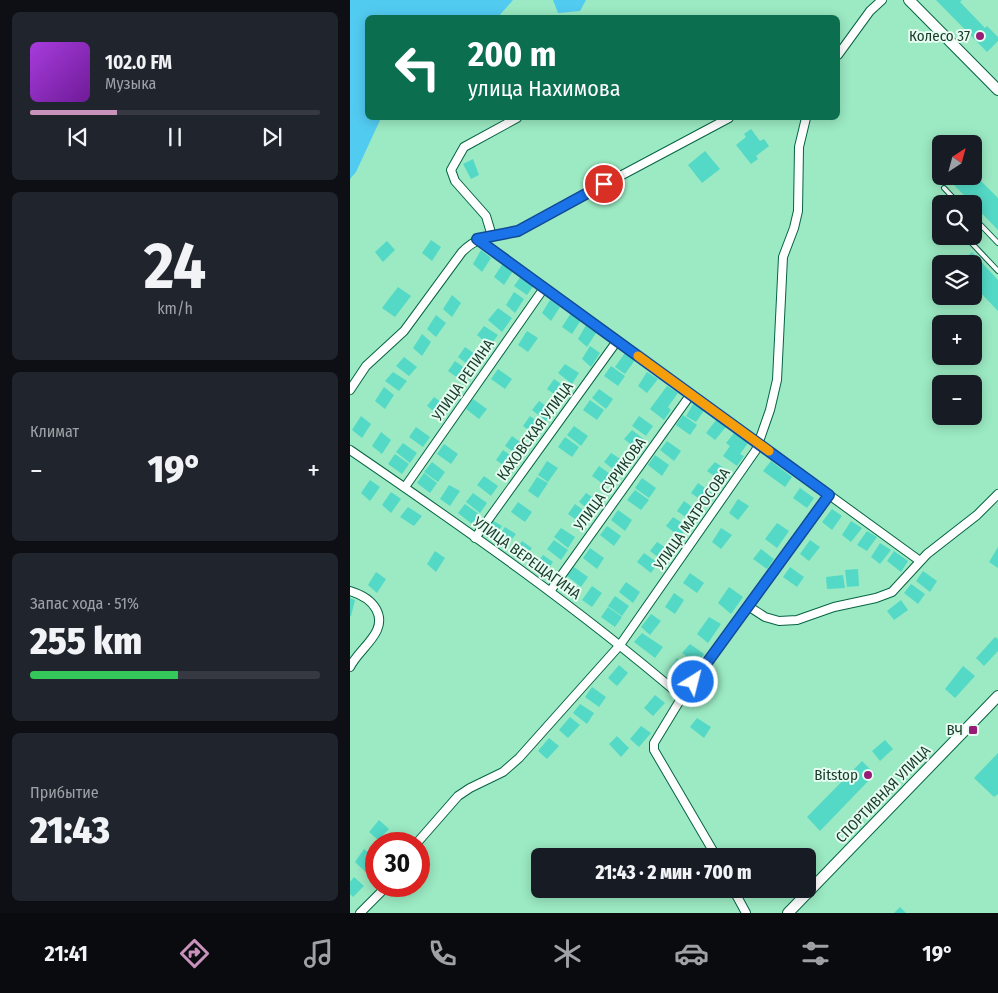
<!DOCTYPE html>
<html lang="ru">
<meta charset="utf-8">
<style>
:root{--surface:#171b24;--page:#20242c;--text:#f1f3f6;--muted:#9ea1a6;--line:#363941;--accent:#c892bc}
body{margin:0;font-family:"Fira Sans Condensed",sans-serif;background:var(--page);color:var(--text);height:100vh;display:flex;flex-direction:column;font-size:19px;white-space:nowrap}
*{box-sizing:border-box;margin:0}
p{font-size:16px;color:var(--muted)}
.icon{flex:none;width:28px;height:28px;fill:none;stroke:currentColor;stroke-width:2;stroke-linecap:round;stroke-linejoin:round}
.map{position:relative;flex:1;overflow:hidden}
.drawer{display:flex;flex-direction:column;gap:12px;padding:12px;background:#0d0f14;width:350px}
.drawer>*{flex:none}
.guide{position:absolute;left:15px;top:15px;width:475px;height:105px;border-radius:8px;box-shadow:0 2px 12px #0003;background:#0b6e4f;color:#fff;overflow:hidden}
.needle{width:32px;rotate:36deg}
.buttons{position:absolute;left:582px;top:135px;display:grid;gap:10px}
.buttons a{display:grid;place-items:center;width:50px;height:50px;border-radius:8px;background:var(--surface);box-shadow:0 2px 12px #0003;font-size:25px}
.speed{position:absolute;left:15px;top:832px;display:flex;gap:10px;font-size:25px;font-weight:700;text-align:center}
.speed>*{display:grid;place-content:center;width:65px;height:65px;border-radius:50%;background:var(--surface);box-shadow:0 2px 12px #0003;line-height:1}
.speed .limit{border:8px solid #d22;background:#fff;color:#111}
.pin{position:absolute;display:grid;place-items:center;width:42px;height:42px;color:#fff;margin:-21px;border:2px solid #fff;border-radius:50%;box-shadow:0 1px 5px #0007}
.me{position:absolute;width:55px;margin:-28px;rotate:36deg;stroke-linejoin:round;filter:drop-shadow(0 0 4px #0008)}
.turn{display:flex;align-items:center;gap:18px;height:105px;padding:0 20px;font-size:22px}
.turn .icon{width:65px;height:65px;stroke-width:2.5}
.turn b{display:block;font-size:35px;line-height:42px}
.big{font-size:38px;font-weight:800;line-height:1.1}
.drawer .card{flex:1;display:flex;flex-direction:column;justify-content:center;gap:8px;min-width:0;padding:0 18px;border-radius:8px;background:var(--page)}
.drawer .dial{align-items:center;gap:0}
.dial b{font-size:65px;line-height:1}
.song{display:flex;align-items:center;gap:15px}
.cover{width:60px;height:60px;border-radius:8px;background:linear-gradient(135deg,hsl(280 70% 55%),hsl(280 70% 35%))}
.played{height:5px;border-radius:2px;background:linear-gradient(90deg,var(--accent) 30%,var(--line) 30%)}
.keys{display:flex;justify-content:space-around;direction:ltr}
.heat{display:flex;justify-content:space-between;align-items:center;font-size:28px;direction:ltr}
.charge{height:8px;border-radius:4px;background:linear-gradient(90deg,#34c759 51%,var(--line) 0)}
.trip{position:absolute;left:181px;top:848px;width:285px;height:50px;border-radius:8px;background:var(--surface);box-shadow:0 2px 12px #0003;font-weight:800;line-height:50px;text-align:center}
.tabs{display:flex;height:80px;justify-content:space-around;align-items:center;background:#090b0e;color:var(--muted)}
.tabs .icon{width:35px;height:35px}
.tabs .current{color:var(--accent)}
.tabs b{font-size:22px;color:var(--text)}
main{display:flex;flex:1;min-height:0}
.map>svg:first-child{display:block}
</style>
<main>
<section class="drawer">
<div class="card">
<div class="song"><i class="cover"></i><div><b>102.0 FM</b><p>Музыка</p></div></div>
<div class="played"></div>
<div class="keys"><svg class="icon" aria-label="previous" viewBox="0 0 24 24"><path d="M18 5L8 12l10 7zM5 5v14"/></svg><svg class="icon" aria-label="pause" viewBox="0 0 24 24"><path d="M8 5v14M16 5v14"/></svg><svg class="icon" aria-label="next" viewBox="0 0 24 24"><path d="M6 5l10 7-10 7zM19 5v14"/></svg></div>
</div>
<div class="card dial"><b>24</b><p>km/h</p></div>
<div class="card"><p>Климат</p>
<div class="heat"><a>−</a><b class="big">19°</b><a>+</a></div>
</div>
<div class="card"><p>Запас хода · 51%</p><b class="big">255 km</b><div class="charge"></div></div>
<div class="card"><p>Прибытие</p><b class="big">21:43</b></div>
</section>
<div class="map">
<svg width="648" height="913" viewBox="0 0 648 913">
<rect width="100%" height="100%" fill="#9beac3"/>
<g fill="#52cbf1">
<path d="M0 0H163L148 17 18 18V118H31L6 172 0 179Z"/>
<path d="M203 0H236L230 11 208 13Z"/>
</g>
<g fill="#54d9c6">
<path d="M586 0H612L610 2 635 28 637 26 648 37V41L637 52Z"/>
<path d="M401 129 410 141 414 139 419 146 406 156 408 159 401 164 386 145 396 137 394 134Z"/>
<path d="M355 151 370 169 352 183 338 165Z"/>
<path d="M123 159 129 175 121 179 113 164Z"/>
<path d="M624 174 648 198V230L600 181 604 176H624Z"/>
<path d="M81 240 91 247 82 261 72 253Z"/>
<path d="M37 241 45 250 33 262 25 252Z"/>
<path d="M131 250 141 258 132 272 123 264Z"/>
<path d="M622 252 648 280V311L624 286V264H609Z"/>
<path d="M153 263 163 271 154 285 144 277Z"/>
<path d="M171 276 184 285 177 295 164 286Z"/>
<path d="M48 287 61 296 45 317 32 308Z"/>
<path d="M164 292 174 299 165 313 156 305Z"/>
<path d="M102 295 111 303 102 317 93 309Z"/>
<path d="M200 300 210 307 201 321 192 313Z"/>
<path d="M148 308 162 318 152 332 138 320Z"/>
<path d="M221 313 231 320 222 334 212 327Z"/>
<path d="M86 315 96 323 86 337 77 329Z"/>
<path d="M236 325 246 333 237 347 228 339Z"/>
<path d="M134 326 148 335 140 346 127 335Z"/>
<path d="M177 331 188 338 178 352 168 345Z"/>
<path d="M72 334 81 342 72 356 63 348Z"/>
<path d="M240 346 250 353 241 367 232 359Z"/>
<path d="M115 347 129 357 122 368 108 357Z"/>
<path d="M275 353 285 360 275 374 265 367Z"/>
<path d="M54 357 67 367 59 376 46 366Z"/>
<path d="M105 361 119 371 112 381 98 371Z"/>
<path d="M215 364 229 373 222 384 208 373Z"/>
<path d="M261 366 275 376 268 386 254 376Z"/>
<path d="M148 369 162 379 155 389 141 379Z"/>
<path d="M43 372 57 381 49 391 35 381Z"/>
<path d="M297 372 308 379 297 393 288 386Z"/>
<path d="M204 379 218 389 211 399 197 389Z"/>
<path d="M317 386 328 393 318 407 321 410 314 420 300 409Z"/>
<path d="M34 387 44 395 35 409 25 401Z"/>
<path d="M249 389 263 399 256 409 242 398Z"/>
<path d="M84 397 98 407 91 417 77 406Z"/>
<path d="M123 399 137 409 129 419 116 409Z"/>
<path d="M240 400 254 410 247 420 233 410Z"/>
<path d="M189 401 203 411 196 421 182 410Z"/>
<path d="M345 401 356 408 346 422 336 416Z"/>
<path d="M333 415 347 425 340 435 326 425Z"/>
<path d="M11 416 21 424 12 438 2 430Z"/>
<path d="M180 416 194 426 187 436 173 426Z"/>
<path d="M289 416 303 426 296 436 282 426Z"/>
<path d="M367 419 376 427 365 440 356 433Z"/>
<path d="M224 426 238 436 231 446 217 435Z"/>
<path d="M66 427 80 437 73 447 59 437Z"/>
<path d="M282 430 295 440 288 450 274 439Z"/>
<path d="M31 432 41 440 32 454 22 446Z"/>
<path d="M384 433 398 443 390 454 394 456 387 466 373 456 380 446 376 443Z"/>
<path d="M162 436 176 446 169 456 155 446Z"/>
<path d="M215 437 229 447 222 457 208 447Z"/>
<path d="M317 441 331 451 324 461 310 450Z"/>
<path d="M53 443 67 453 60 463 46 452Z"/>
<path d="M94 444 108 454 101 464 87 454Z"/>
<path d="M153 450 167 460 160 470 146 460Z"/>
<path d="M261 453 275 462 268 473 254 462Z"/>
<path d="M45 454 59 464 52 474 38 464Z"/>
<path d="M305 455 319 465 312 476 298 465Z"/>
<path d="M197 461 208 468 198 482 188 475Z"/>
<path d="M421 461 442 477 435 487 413 471Z"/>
<path d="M82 462 95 472 88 482 74 472Z"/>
<path d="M365 462 378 471 371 481 357 471Z"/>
<path d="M249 466 263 476 256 486 242 476Z"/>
<path d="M74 473 87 483 80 493 67 483Z"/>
<path d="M134 476 148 486 141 496 127 485Z"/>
<path d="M187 477 198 483 188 498 178 491Z"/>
<path d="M292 478 306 488 299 498 285 488Z"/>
<path d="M20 480 30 487 20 501 11 493Z"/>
<path d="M348 483 362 493 355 503 341 493Z"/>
<path d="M99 485 110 491 100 506 90 499Z"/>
<path d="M450 488 464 498 457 508 443 498Z"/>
<path d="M285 490 299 500 291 510 277 500Z"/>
<path d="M41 492 51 499 41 513 32 505Z"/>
<path d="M123 493 137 503 130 513 116 502Z"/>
<path d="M236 493 250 502 243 513 229 502Z"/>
<path d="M388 499 399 506 388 520 379 513Z"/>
<path d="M334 501 348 511 341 521 327 511Z"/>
<path d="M168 502 182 512 175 522 161 512Z"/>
<path d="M115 504 129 514 122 524 108 513Z"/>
<path d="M225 504 239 514 232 524 218 514Z"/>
<path d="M58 507 72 516 64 526 50 517Z"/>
<path d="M482 509 492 516 482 530 472 522Z"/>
<path d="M268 510 282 520 275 531 261 520Z"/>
<path d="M323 517 337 526 330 537 316 526Z"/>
<path d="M142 520 152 526 142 541 132 534Z"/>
<path d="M501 521 512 528 501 542 492 535Z"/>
<path d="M427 523 439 531 427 548 415 539Z"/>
<path d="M257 526 271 536 264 546 250 535Z"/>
<path d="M155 527 166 534 155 548 145 541Z"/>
<path d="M211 528 225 537 218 548 204 537Z"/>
<path d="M371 528 382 535 371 549 362 542Z"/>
<path d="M517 531 527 537 517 551 507 545Z"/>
<path d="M204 540 218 550 211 560 197 549Z"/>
<path d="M460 540 470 547 459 561 450 554Z"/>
<path d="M172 541 182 548 172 562 162 555Z"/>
<path d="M307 542 321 551 314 562 300 551Z"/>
<path d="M530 543 541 550 530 564 521 557Z"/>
<path d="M648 547V568L639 562Z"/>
<path d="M240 548 254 558 247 569 233 558Z"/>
<path d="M411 549 424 559 417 569 403 559Z"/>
<path d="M85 551 95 558 86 572 77 564Z"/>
<path d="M544 551 558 561 551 572 537 561Z"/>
<path d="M294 553 308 563 301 573 287 562Z"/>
<path d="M193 555 203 562 193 576 183 569Z"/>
<path d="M224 567 238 577 231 587 217 576Z"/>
<path d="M440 567 454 577 447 587 433 577Z"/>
<path d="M508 569 509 586 497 587 495 570Z"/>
<path d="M573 571 587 581 580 592 566 581Z"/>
<path d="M26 572 36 579 27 593 18 585Z"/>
<path d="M340 573 354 583 347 593 333 583Z"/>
<path d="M493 575 495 588 477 589 476 577Z"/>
<path d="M216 578 230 588 223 598 209 587Z"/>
<path d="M276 582 290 592 283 603 269 592Z"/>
<path d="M561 584 575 594 568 604 554 593Z"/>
<path d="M242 586 252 593 242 607 232 600Z"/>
<path d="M379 587 393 597 381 614 368 603Z"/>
<path d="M324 593 334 600 325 614 315 607Z"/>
<path d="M265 596 279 606 272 616 258 606Z"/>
<path d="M0 598 5 600 1 616H0Z"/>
<path d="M551 600 558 610 544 620 537 611Z"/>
<path d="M258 607 272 617 265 627 251 617Z"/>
<path d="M301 614 311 621 300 635 291 627Z"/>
<path d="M359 617 371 624 358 643 347 634Z"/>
<path d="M292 633 313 647 305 658 284 642Z"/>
<path d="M645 637 648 639V651L634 666 626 658Z"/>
<path d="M340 644 354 654 346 664 332 653Z"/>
<path d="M327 658 341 668 334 679 320 668Z"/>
<path d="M269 665 278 673 267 686 258 678Z"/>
<path d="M613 666 625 676 605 698 595 689Z"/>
<path d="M242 687 256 697 249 707 235 697Z"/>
<path d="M305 695 315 703 303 716 294 708Z"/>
<path d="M230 704 244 713 237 724 223 713Z"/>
<path d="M220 717 230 725 218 738 209 730Z"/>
<path d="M347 718 361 727 354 738 340 727Z"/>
<path d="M291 726 301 733 289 747 280 739Z"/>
<path d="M267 736 279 748 271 757 259 744Z"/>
<path d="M199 738 209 746 197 759 188 751Z"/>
<path d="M535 740 543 749 530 761 522 751Z"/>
<path d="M648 753V794L644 797 624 778Z"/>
<path d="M512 761 525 774 470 831 457 817Z"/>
<path d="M29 820 39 829 28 840 19 832Z"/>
<path d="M435 848 444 856H428Z"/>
<path d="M14 849 26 859V875L23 879 5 862Z"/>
<path d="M4 877 14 886 3 897 0 894V882Z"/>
<path d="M550 907 556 913H544Z"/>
</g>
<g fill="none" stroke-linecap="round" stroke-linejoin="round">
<g stroke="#066443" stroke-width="6">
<g id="service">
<path d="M594 188 609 204"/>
<path d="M586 205 591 211"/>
<path d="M624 218 648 243"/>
<path d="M615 236 648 271"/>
</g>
</g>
<g stroke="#066443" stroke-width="10">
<g id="minor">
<path d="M488 55 520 11 532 0"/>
<path d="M142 236 136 216 105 181 101 170 114 147 167 118"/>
<path d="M127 239 570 561"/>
<path d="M0 390 16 366 54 331 112 252C131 233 144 238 167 231L379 118"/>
<path d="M0 450C114 528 227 607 332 697"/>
<path d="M55 487 194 288"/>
<path d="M125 538 267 341"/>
<path d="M201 590 341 394"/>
<path d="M0 591C10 594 21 600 26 609 39 632 9 648 0 667"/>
<path d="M398 606 415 617 429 621 447 620 484 607 526 598 542 592 577 554 627 515 648 494"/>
<path d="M66 844 108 796 120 788 153 772 169 758 270 645 406 450 420 410 427 380 433 257 444 228 448 211 449 147 456 118"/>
<path d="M366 856 304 750V743L332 697 479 495"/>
<path d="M383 889 396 913"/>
<path d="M10 913 37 886"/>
</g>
</g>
<g stroke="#066443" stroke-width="12">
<g id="tertiary">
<path d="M559 0 648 90"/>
<path d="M438 913 648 696"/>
</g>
</g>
<use href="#service" stroke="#fff" stroke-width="4"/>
<use href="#minor" stroke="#fff" stroke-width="8"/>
<use href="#tertiary" stroke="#fff" stroke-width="10"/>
</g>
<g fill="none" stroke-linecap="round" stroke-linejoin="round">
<g stroke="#114b97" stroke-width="12">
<path id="route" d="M254 184 168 231 127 239 479 495 343 682"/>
</g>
<use href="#route" stroke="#1a73e8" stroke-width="9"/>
<path stroke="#f59e0b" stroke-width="9" d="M288 356 419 451"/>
</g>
<g fill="#971c75" stroke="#e7fdf1" stroke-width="2">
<circle cx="630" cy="36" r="5"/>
<rect x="618" y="725" width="10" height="10" rx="2.5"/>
<circle cx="518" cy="775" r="5"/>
</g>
<g text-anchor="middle" stroke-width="4" stroke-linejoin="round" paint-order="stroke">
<g font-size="15" fill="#193a2b" stroke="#e7fdf1" text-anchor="end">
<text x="620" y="41">Колесо 37</text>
<text x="613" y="735">ВЧ</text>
<text x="508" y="780">Bitstop</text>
</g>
<g font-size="15" fill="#193a2b" stroke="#e7fdf1">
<text transform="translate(113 380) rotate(-55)" y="5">УЛИЦА РЕПИНА</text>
<text transform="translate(185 431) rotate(-54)" y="5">КАХОВСКАЯ УЛИЦА</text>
<text transform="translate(260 484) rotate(-54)" y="5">УЛИЦА СУРИКОВА</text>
<text transform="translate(342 519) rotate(-55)" y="5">УЛИЦА МАТРОСОВА</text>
<text transform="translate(177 558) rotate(36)" y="5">УЛИЦА ВЕРЕЩАГИНА</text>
<text transform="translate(533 794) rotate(-46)" y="5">СПОРТИВНАЯ УЛИЦА</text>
</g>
</g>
</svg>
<div class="buttons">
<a><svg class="needle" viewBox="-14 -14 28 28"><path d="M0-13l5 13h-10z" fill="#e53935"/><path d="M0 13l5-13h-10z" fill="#9ea1a6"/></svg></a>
<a><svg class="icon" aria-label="search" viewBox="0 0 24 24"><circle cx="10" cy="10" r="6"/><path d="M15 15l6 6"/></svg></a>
<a><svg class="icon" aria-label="layers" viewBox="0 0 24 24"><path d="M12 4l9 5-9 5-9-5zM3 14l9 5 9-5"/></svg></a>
<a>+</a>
<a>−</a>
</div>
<div class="speed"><div class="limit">30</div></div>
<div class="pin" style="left:254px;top:184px;background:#d93025"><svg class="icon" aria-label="arrive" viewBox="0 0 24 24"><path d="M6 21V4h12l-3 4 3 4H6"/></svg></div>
<svg class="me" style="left:343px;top:682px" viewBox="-20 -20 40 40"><circle r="17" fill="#1a73e8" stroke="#fff" stroke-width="3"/><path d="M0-11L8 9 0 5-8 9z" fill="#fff"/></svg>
<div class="trip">21:43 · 2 мин · 700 m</div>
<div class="guide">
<div class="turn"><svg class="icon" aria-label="left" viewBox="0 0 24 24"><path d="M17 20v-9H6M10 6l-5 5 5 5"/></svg><div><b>200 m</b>улица Нахимова</div></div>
</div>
</div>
</main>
<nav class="tabs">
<b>21:41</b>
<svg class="icon current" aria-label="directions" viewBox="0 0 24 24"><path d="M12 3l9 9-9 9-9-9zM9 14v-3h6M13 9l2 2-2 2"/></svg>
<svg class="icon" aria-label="music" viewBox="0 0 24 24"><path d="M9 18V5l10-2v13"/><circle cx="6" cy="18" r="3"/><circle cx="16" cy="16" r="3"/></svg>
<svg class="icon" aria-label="phone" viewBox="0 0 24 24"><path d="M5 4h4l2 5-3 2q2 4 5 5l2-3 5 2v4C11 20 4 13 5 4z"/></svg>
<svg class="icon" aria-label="climate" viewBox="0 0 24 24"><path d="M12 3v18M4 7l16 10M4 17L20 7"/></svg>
<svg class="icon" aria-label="car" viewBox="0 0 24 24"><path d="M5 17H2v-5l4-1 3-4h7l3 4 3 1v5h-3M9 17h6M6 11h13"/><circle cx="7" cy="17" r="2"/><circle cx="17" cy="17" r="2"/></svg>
<svg class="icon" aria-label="filters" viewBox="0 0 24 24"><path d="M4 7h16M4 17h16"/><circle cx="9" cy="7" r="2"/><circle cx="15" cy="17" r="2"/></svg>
<b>19°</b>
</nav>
